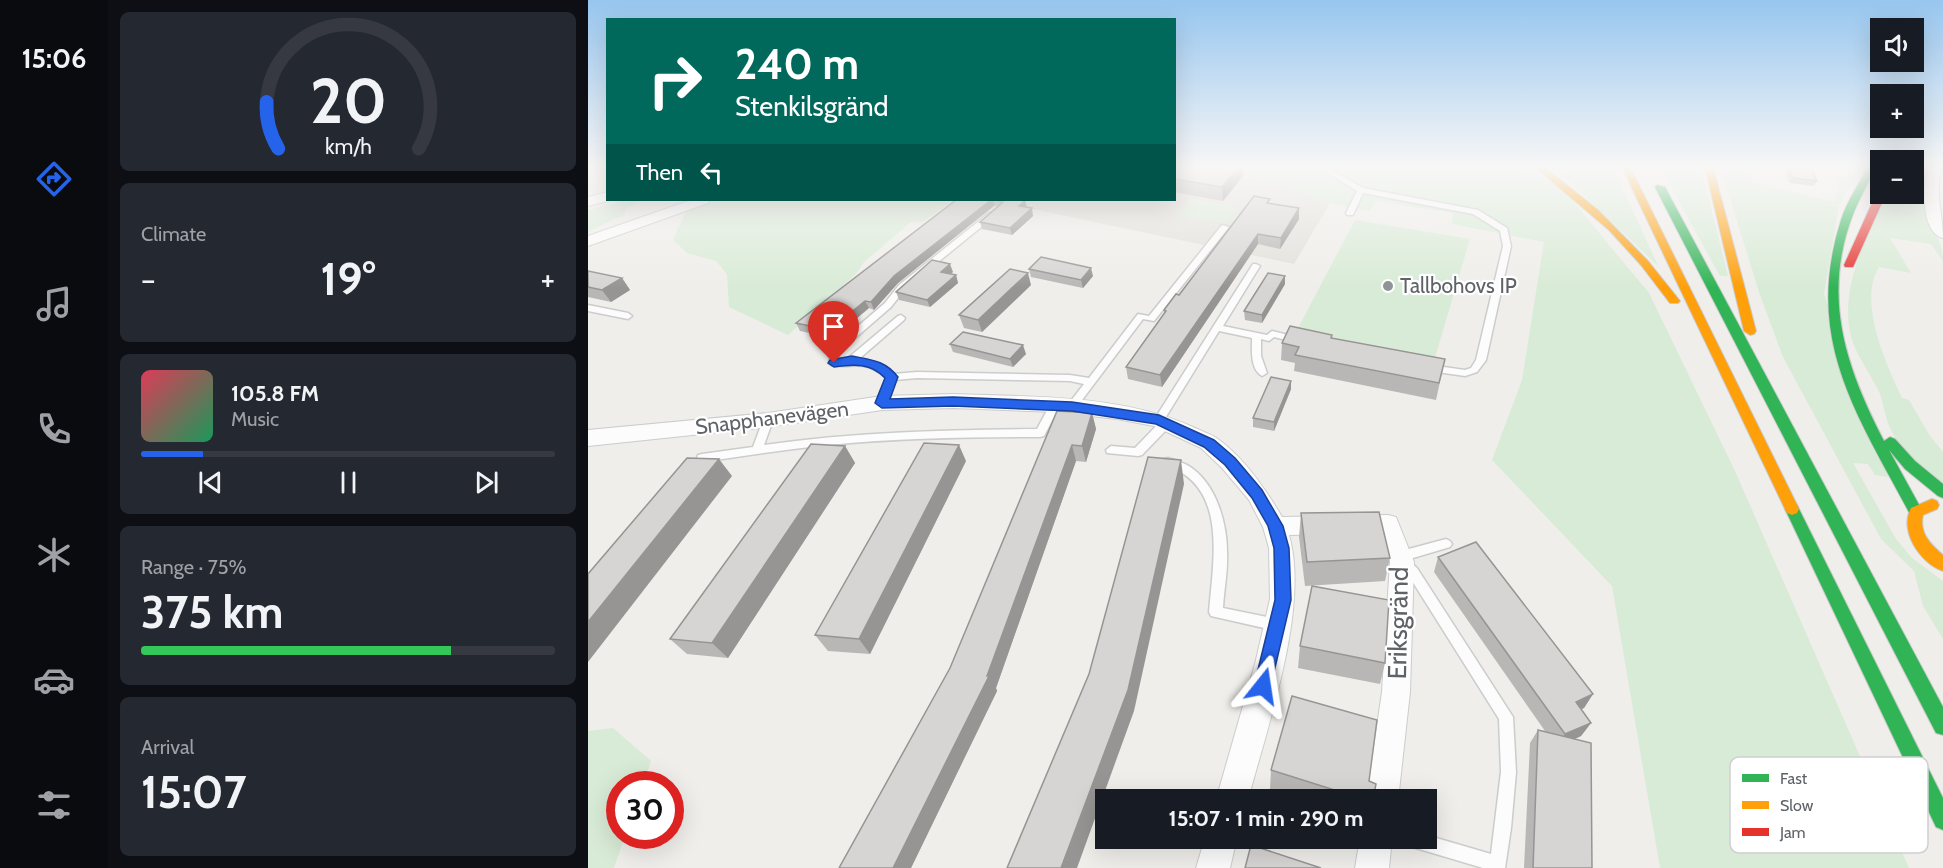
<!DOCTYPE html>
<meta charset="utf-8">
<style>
:root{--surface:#171b24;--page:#242831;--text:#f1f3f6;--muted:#9ea1a6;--line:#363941;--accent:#2563eb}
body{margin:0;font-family:Cabin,sans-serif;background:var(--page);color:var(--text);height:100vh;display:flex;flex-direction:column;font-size:22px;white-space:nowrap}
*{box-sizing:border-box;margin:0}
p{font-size:20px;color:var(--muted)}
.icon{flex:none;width:33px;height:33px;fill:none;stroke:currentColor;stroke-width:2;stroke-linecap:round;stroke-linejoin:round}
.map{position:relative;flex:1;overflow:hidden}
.sheet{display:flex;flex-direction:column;gap:12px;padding:12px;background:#0d0f14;width:480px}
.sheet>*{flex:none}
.banner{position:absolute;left:18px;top:18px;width:570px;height:183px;border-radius:0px;box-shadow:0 6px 24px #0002;background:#00695c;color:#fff;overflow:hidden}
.tools{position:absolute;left:1282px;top:18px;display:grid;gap:12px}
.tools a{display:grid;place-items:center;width:54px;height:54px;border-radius:0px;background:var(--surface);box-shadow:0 6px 24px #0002;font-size:30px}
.speed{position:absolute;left:18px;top:771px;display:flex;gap:12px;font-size:30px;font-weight:700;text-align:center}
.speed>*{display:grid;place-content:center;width:78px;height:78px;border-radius:50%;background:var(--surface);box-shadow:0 6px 24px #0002;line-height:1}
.speed .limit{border:9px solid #d22;background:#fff;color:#111}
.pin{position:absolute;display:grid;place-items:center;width:51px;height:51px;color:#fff;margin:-62px -26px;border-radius:50% 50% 50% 0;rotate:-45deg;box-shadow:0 0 6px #0007}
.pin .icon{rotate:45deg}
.me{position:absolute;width:66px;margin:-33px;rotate:15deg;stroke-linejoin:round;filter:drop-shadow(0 0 4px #0008)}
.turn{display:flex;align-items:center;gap:21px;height:126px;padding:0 30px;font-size:27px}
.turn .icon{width:78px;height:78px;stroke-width:2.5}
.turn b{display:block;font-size:42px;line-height:51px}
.then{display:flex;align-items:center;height:57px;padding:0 30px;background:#0003;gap:12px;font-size:22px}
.big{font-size:45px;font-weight:700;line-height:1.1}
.sheet .widget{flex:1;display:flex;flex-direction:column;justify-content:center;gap:9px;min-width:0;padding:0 21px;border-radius:9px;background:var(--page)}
.sheet .dial{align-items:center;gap:0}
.dial svg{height:156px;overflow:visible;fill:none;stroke:var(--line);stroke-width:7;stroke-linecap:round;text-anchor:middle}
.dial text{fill:var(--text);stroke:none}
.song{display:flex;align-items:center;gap:18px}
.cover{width:72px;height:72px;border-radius:9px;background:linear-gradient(135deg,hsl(350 70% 55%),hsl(150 70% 35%))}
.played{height:6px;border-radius:3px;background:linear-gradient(90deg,var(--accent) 15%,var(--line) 15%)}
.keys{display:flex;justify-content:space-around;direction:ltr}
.heat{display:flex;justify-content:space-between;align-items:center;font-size:33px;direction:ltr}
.charge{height:9px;border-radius:4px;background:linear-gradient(90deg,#34c759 75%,var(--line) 0)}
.trip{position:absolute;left:507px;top:789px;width:342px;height:60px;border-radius:0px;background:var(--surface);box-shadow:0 6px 24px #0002;font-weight:700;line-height:60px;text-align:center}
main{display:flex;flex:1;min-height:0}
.dock{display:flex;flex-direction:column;width:108px;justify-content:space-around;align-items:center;background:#090b0e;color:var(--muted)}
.dock .icon{width:42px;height:42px}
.dock .current{color:var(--accent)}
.dock b{font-size:27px;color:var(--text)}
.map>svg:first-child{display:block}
</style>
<main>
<nav class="dock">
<b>15:06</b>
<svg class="icon current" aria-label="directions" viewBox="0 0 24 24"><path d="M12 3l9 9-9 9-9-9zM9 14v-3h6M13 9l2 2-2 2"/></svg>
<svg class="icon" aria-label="music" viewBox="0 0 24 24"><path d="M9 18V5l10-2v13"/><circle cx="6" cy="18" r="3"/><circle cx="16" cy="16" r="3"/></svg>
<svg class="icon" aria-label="phone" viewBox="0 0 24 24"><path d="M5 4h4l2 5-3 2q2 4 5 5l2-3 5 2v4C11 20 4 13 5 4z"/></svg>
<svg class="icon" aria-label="climate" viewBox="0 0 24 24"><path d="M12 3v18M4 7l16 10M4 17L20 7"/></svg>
<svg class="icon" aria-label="car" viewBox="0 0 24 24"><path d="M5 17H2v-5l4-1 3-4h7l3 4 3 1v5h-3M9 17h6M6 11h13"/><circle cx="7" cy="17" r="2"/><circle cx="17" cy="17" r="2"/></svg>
<svg class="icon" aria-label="filters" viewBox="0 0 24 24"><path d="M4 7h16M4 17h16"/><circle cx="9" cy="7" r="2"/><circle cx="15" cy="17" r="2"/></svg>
</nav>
<section class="sheet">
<div class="widget dial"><svg viewBox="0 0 100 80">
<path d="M14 69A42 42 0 1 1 86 69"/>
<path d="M14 69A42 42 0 0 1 8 45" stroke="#2563eb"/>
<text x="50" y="56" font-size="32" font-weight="700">20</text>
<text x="50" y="72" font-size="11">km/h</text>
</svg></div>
<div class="widget"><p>Climate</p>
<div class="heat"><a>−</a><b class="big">19°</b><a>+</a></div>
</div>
<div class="widget">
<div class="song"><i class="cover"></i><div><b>105.8 FM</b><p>Music</p></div></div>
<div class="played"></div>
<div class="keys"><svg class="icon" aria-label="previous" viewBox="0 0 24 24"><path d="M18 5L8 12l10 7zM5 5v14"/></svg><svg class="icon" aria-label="pause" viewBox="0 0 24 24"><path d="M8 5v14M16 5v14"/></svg><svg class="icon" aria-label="next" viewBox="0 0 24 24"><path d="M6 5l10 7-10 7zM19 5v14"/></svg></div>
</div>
<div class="widget"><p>Range · 75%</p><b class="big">375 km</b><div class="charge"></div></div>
<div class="widget"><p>Arrival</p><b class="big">15:07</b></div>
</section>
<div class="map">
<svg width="1355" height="868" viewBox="0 0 1355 868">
<rect width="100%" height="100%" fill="#efeeea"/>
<path fill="#e2e0da" d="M587 167H637L742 203 706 264 402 200H586Z"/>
<g fill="#d8ebd6">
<path d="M637 167H935L975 189 1061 293 1147 471 1321 868H1072L1024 586 904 460 934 380 956 242 864 224 865 213 788 201 782 211 742 203Z"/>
<path d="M963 167H1025L1070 266 972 172Z"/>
<path d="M1072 167H1113L1140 276H1132Z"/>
<path d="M1132 167H1159L1163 182 1247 202 1250 189 1248 176 1257 177 1253 167 1271 170 1251 206 1236 294 1300 477 1287 475 1280 464 1265 463 1308 539 1324 558 1355 581V639L1335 606 1326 571 1293 539 1195 357 1172 295Z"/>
<path d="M1326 167H1336C1323 206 1355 229 1355 261L1343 244 1302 238 1323 273 1291 267C1269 301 1299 366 1314 398L1321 400 1342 436 1355 452V484C1333 466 1308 448 1299 420 1296 411 1295 402 1292 394 1285 379 1277 367 1270 354 1243 303 1277 238 1300 194H1326Z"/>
<path d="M603 199 650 207 638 223 590 215Z"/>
<path d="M37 200H53L39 208 36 215 0 231V210Z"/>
<path d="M127 200H364L335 222H323L276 262 268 274 200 335 141 307 139 274 128 261 99 253 85 240 98 211Z"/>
<path d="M767 220 882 239 846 361 708 332Z"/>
<path d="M25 728 63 761 55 784H32V836H37L26 868H0V731Z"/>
</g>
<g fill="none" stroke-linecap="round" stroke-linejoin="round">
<g stroke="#cbcccc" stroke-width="3">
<g id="lane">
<path d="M731 167H738L775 188 890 210 919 228 923 246 898 360 889 372 877 376 842 371 837 368 842 365 877 370 883 368 888 360 915 246 912 231 885 214 775 193 765 215H759L758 213 769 191Z"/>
<path d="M401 213 408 215 317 289 303 307 250 353V359L260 358 310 316 313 315 317 318 316 320 272 358 287 362 305 374 329 372 482 375 501 378 550 314 561 316 634 225 641 227 566 321 555 319 488 408H480L479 406 496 384 482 381 329 378 307 380 298 405H290L289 403 298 378C275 358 267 369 243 365L240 352 297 303 311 285Z"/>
<path d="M665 264H668L672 266 635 326 679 335 684 331 713 338 715 340 713 342 710 343 686 337 681 341 673 339V356L679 373 674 376C662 369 664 350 664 338L631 331 576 420H582L583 423 582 426 554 455 550 456 519 453 518 450 523 446 547 448 571 423H567L566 420Z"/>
<path d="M0 305 40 313 44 316 40 319 0 311Z"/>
<path d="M467 402 472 405 456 436 452 437C382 437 311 438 241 445 199 449 156 456 114 462L110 461 109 458 110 455 114 454 165 447 175 420 180 416 185 420 176 445C267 432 357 430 449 429L463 403Z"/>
<path d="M580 458C589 461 598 463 605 469 629 487 639 524 639 552 640 571 636 589 635 608L689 619 694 621 696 625 694 629 689 631 623 616 621 612C625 561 641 484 576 465L575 462 576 459Z"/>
<path d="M858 539 862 541 864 544 862 547 825 558 822 562 829 568 925 717 928 772 923 828 917 868H895L821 846 815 844 813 838H838V835L903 854 913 772 911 719 821 576 808 562 817 550Z"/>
</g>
</g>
<g stroke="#cbcccc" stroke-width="2">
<g id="street">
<path d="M1340 167H1354C1346 192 1355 213 1355 238 1332 232 1335 184 1340 167Z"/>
<path d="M20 192V200H24L0 206V197Z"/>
<path d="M103 200H122L120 203 0 246V236Z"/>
<path d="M365 394C445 397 531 394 605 427 613 431 623 434 630 439 657 459 677 488 694 517L800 515 808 517 826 562 822 692 810 800H778L794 692 802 562 792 533 701 535C722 607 679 727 660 800H628L667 664 682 599 681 548 675 527 661 500 634 468 613 448 566 426 529 419 467 412 365 408 294 410 180 427 0 446V430L180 413 294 396Z"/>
<path d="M617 838H649L642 868H608Z"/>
<path d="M772 838H804L801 868H767Z"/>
</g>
</g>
<g stroke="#cacacb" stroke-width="2">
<g id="fast">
<path d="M1280 167H1288C1281 182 1272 197 1266 212 1233 295 1257 366 1296 441L1302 437 1307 439 1327 461 1355 484V498L1350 496 1317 469 1301 450 1335 512 1333 516 1328 518 1323 516C1269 414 1215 340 1253 220 1259 201 1271 184 1280 167Z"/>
<path d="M1069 185 1077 187 1355 707V735L1348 733 1067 187Z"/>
<path d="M1204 503 1209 505 1211 509 1355 798V830L1348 827 1197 509 1199 505Z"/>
</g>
</g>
<g stroke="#cacacb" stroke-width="2">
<g id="slow">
<path d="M947 167H956L1010 210 1060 261 1092 301 1090 303H1082L1053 265 1021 230Z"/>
<path d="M1034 167H1042L1211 509 1209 513 1204 515 1199 513 1197 509Z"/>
<path d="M1117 167H1125L1168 331 1166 334 1162 335 1156 331Z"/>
<path d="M1344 499 1349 501 1351 505 1349 509 1335 515C1331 533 1342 544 1355 555V571C1332 563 1311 531 1323 508Z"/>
</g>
</g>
<g stroke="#cacacb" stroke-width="2">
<path id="jam" d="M1293 191V194H1298L1266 265 1265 267H1257L1256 265 1288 194Z"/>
</g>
<use href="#lane" fill="#fdfcfc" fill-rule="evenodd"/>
<use href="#street" fill="#fdfcfc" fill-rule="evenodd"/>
<use href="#fast" fill="#30b455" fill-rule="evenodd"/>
<use href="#slow" fill="#ff9f0a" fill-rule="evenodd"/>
<use href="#jam" fill="#e5322d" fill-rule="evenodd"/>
</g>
<g fill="#b8b7b5">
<path d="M586 167 655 176 635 201 586 192Z"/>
<path d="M1195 167H1228L1227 168H1223L1229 181 1226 186 1202 183Z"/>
<path d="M368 200H431L437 201 439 208 445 216 424 235 394 229 392 222 410 207 407 205 310 283 286 310 281 308 245 338 212 331 208 323Z"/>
<path d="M682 203 711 219 692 249 670 244 574 387 540 379 538 367 576 313V310Z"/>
<path d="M441 269 505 276 495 288 443 277Z"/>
<path d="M0 271 34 278 42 290 23 302 0 297Z"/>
<path d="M365 272 362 274 368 275 370 283 342 307 311 300 308 292Z"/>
<path d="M697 284 674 323 657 320 656 311Z"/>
<path d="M443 285 394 332 376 328 371 315Z"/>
<path d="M744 335V338L857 359 848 400 706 371 707 363 693 360 694 343Z"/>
<path d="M362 344 438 354 425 367 365 352Z"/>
<path d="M703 381V389L686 431 665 427V418Z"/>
<path d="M469 411 504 413 508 429 498 462 488 461 408 688 409 691 323 868H251L362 668Z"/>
<path d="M257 446 267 463 140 658 99 654 82 639Z"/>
<path d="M378 461 282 654 240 651 227 635Z"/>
<path d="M713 513 802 558 797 581 717 586 711 537Z"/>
<path d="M850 557 1005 694 996 708 993 709 1003 723 993 736 987 739 1004 868H936L942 743 950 730 957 731 846 572Z"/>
<path d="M712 646 797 663 792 684 710 668Z"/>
<path d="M683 770 781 781 785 800H717L682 789Z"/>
</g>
<g fill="#969594">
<path d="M651 167H655V176L635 201 634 187Z"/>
<path d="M403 200H405L407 205 310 283 286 310 283 302 306 276Z"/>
<path d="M437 201 439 208 431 206Z"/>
<path d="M444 208 445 216 424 235 422 228Z"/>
<path d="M711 208V219L692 249 693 238Z"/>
<path d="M670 234V244L574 387 572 375Z"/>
<path d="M362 264 365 272 356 280 353 272Z"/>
<path d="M503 268 505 276 495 288 493 280Z"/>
<path d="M440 273 443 285 394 332 390 320Z"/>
<path d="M368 275 370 283 342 307 339 300Z"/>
<path d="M697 276V284L674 323V315Z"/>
<path d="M34 278 42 290 23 302 14 290Z"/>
<path d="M277 301 281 308 245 338 241 330Z"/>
<path d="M435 345 438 354 425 367 422 359Z"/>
<path d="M703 381V389L686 431V422Z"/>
<path d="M504 413 508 429 498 462 494 446Z"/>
<path d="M371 445 378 461 282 654 271 639Z"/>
<path d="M484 445 488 461 408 688 409 691 323 868H305L399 676Z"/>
<path d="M257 446 267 463 140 658 124 643Z"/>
<path d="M131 459 144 476 0 662V622Z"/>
<path d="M593 460 596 484 546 711 489 868H473Z"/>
<path d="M1005 694 996 708 979 716 988 702Z"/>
<path d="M1003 723 993 736 968 748 977 734Z"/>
</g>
<g fill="#d6d5d3" stroke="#969594" stroke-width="1.5">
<path d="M586 167H651L634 187 586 179Z"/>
<path d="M1200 167H1223L1229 181 1205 178Z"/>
<path d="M666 196 682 199 679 203 711 208 693 238 670 234 572 375 538 367 578 311 576 310 588 294 591 295Z"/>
<path d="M368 200H403L306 276 283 302 277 301 241 330 208 323Z"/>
<path d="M408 200H431L437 201 431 206 444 208 422 228 392 222 415 202Z"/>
<path d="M453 257 503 268 493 280 441 269Z"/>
<path d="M344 260 362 264 353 272 368 275 339 300 308 292Z"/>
<path d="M422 269 440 273 390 320 371 315Z"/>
<path d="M0 271 34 278 14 290 0 287Z"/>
<path d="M680 273 697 276 674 315 656 311Z"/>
<path d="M702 326 744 335 743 338 857 359 851 383 707 355 711 347 694 343Z"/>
<path d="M375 332 435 345 422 359 362 344Z"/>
<path d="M683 377 703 381 686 422 665 418Z"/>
<path d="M469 411 504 413 494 446 484 445 399 676H401L305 868H251L362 668Z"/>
<path d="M336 443 371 445 271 639 227 635Z"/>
<path d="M223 444 257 446 124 643 82 639Z"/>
<path d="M560 457 593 460 540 690 473 868H419L501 674Z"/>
<path d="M99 458 131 459 0 622V574Z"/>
<path d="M791 512 802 558 719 562 713 513Z"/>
<path d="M888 542 1005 694 988 702 1003 723 977 734 850 557Z"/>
<path d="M724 586 801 600 797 663 712 646Z"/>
<path d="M704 696 789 720 781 781 788 784 785 800H778L683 770Z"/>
<path d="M950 730 1003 743 1004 868H945Z"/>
<path d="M663 845 733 868H657Z"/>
</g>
<linearGradient id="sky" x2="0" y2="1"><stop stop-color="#97c6ef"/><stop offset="0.58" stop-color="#f8f7f6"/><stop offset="1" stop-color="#f8f7f6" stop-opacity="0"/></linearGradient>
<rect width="1355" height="288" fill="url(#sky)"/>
<path fill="#2563eb" stroke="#184099" stroke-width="1.5" d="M264 356C283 360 297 360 310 377L302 399 365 397 484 402 571 415 626 440 647 458 674 490 695 526 701 548 703 600 681 693 675 695 669 693 666 686 687 600 686 548 680 526 664 498 637 465 616 447 568 424 484 411 365 406 294 408 287 403 297 378C283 363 266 364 246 367L240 363 242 360Z"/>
<circle fill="#919496" stroke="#fff" stroke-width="2" cx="800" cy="286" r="6"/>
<g text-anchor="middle" stroke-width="4.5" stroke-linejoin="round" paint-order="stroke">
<g font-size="21" fill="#5f6368" stroke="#fff" text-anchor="start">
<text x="812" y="293">Tallbohovs IP</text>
</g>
<g font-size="21" fill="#5f6368" stroke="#fff">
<text transform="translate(184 418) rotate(-7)" y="7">Snapphanevägen</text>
</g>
<g font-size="26" fill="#5f6368" stroke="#fff">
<text transform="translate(810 623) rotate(-89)" y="9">Eriksgränd</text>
</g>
</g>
<rect x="1142" y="757" width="198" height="96" rx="9" fill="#fff" stroke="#cfd0d2" stroke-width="1.5"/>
<rect x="1154" y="774" width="27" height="8" fill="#30b455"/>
<rect x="1154" y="801" width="27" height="8" fill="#ff9f0a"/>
<rect x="1154" y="828" width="27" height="8" fill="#e5322d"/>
<g font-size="16" fill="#5f6368">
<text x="1192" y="784">Fast</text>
<text x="1192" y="811">Slow</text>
<text x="1192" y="838">Jam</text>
</g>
</svg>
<div class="tools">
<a><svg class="icon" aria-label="sound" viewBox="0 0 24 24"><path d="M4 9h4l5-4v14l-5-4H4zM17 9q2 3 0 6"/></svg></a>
<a>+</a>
<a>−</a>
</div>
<div class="speed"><div class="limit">30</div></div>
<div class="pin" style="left:246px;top:363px;background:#d93025"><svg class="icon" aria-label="arrive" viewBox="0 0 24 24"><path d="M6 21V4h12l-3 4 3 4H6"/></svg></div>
<svg class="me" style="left:675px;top:686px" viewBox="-20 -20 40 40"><path d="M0-17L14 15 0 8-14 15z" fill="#2563eb" stroke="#fff" stroke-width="4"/></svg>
<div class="trip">15:07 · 1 min · 290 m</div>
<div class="banner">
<div class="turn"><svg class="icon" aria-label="right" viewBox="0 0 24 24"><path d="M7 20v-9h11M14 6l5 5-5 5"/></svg><div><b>240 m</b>Stenkilsgränd</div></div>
<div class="then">Then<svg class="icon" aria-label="left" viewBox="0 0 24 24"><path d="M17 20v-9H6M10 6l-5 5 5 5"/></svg></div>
</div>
</div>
</main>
